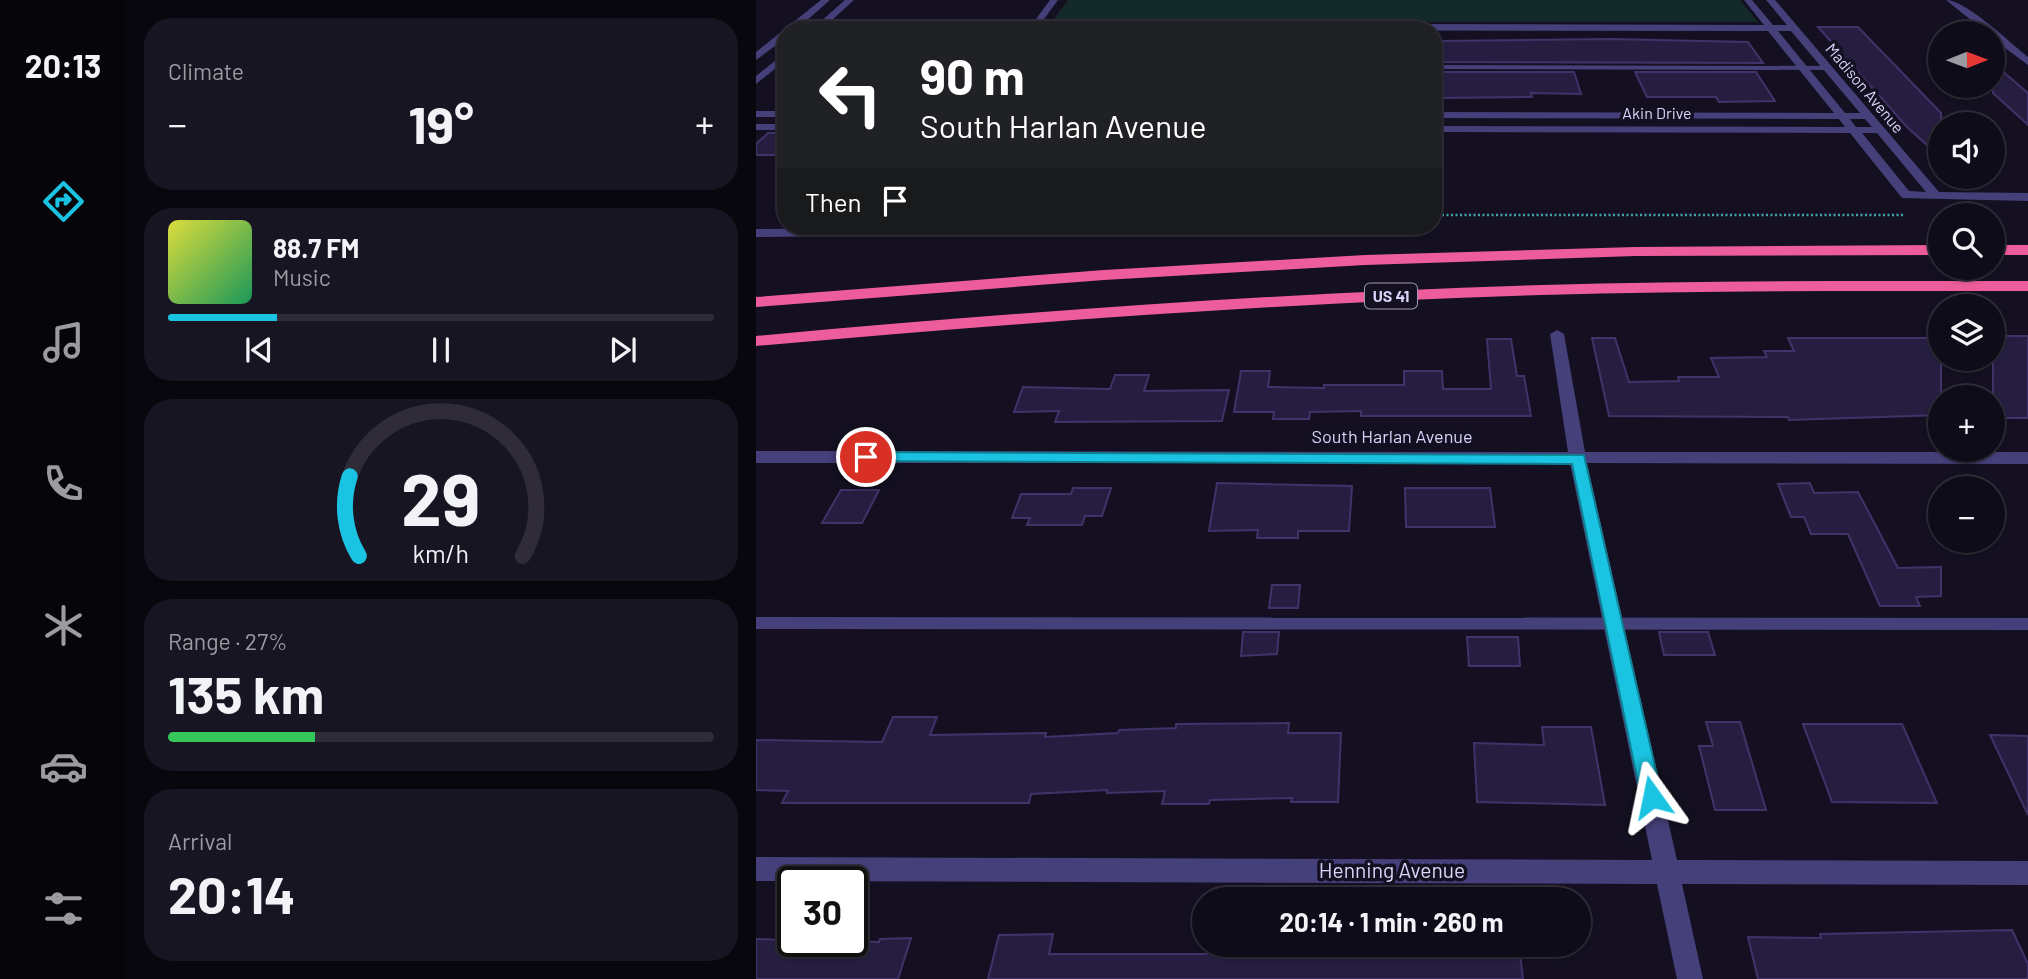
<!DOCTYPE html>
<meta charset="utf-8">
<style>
:root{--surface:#0f0c19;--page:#181522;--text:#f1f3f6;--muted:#9b9ba2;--line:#2f2c38;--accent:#19c3e1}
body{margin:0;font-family:Barlow,sans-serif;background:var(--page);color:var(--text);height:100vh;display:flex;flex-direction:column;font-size:26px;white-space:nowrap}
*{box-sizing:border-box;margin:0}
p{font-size:23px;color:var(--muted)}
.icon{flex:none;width:38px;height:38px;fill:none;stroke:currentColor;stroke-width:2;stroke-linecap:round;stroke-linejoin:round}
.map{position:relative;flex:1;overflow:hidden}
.drawer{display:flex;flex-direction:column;gap:18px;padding:18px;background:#08070e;width:630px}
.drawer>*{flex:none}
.hud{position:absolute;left:21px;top:21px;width:665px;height:214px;border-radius:28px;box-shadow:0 2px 5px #0004,0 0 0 2px var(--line);background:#202124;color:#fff;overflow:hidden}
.needle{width:46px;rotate:89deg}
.tools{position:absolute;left:1172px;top:21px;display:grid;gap:14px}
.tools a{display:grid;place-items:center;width:77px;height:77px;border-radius:50%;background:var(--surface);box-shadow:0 2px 5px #0004,0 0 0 2px var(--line);font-size:35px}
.speed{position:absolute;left:21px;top:866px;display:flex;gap:14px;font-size:35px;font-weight:700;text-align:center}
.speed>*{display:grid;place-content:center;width:91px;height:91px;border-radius:50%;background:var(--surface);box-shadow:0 2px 5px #0004,0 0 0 2px var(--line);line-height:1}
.speed .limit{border:4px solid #111;border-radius:10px;background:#fff;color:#111}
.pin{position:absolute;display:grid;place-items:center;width:60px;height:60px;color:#fff;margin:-30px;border:4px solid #fff;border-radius:50%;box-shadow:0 2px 7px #0007}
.me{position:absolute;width:77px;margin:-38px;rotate:348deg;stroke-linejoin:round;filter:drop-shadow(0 0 5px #0008)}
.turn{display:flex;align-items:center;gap:24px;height:147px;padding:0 28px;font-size:32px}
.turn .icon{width:91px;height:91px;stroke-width:2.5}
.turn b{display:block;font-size:49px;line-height:60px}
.then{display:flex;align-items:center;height:66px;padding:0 28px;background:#0003;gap:14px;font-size:26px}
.big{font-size:52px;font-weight:700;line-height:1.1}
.drawer .widget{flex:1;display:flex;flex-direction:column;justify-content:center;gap:10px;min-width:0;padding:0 24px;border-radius:28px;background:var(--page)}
.drawer .dial{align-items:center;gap:0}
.dial svg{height:182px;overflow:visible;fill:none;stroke:var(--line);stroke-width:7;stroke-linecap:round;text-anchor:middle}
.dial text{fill:var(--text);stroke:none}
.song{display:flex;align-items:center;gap:21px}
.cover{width:84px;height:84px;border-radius:10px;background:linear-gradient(135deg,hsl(60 70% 55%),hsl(150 70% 35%))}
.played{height:7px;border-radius:4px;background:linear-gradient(90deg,var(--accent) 20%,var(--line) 20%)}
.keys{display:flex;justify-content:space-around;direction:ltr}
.heat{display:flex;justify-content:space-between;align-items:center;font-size:38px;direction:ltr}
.charge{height:10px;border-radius:5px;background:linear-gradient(90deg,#34c759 27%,var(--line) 0)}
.trip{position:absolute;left:436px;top:887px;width:399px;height:70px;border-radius:35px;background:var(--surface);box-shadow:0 2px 5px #0004,0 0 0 2px var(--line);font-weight:700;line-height:70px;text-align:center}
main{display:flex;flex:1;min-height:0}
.tab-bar{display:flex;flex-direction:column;width:126px;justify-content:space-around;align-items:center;background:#06050a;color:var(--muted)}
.tab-bar .icon{width:49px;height:49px}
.tab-bar .selected{color:var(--accent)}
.tab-bar b{font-size:32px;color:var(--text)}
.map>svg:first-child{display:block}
</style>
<main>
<nav class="tab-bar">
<b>20:13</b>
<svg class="icon selected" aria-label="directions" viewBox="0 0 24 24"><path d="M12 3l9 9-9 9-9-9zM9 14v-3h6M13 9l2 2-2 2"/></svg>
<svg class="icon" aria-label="music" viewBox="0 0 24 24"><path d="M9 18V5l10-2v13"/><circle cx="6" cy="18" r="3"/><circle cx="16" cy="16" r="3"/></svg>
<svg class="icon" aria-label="phone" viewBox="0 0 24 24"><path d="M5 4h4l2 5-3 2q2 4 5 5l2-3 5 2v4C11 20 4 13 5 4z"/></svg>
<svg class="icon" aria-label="climate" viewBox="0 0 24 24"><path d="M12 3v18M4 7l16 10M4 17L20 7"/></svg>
<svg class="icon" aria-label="car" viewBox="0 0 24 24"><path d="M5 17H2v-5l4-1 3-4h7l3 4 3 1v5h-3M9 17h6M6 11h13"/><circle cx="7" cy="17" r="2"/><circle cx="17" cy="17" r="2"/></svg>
<svg class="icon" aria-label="filters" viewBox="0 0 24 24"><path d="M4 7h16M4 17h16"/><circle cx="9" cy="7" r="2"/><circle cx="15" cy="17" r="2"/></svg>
</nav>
<section class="drawer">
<div class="widget"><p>Climate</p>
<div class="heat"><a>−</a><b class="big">19°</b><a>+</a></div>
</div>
<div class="widget">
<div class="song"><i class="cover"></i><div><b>88.7 FM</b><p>Music</p></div></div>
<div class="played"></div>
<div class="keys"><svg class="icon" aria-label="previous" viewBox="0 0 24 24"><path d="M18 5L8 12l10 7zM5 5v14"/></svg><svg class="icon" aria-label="pause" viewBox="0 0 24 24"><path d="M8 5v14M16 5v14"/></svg><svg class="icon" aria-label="next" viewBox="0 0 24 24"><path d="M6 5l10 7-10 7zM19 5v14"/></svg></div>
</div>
<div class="widget dial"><svg viewBox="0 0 100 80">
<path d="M14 69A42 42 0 1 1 86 69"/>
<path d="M14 69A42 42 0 0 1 10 34" stroke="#19c3e1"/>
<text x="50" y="56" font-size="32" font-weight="700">29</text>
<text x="50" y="72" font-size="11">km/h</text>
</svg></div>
<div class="widget"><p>Range · 27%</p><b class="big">135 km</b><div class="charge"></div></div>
<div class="widget"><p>Arrival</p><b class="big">20:14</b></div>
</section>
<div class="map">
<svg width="1272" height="979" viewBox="0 0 1272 979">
<rect width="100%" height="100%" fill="#141021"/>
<path fill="#142a2a" d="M312 0H984L1002 22H296Z"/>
<g fill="#261e40" stroke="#403369" stroke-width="2">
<path d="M1062 27H1102L1185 113V158L1151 127Z"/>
<path d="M855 39 992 42 1007 63 685 62 684 41Z"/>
<path d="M1237 63 1272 93V125L1237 93Z"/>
<path d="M685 72H818L825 94 775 93 776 97 687 98Z"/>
<path d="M879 72H1000L1019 101 963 102 960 97H891Z"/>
<path d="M12 133H30V155H0V144Z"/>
<rect x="1237" y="336" width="35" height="82"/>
<path d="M836 338H859L873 382 923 381 922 377H963L955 358 1011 357 1008 351H1038L1032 338H1185V415L1033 420 1032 417 853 416Z"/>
<path d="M731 339H755L761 376H768L775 416H605V411L554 412 553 419H517L518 412H478L485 371H514L512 387 568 388V385H648V371H686L687 389H735Z"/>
<path d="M359 375H393L388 391 473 390 466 421 299 422 303 411 258 412 267 387 354 389Z"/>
<path d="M461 483 596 486 593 531H542V538H501L502 530 453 531Z"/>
<path d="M1054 483 1058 493 1102 492 1142 568 1185 567V596L1160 597 1164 606H1124L1092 534H1055L1048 517H1035L1022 484Z"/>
<path d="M317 488H355L346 516H329L326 525H271L274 518H256L265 494H315Z"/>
<path d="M649 488H734L739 527H650Z"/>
<path d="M85 490H123L106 523H66Z"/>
<path d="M516 585H544L542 608H513Z"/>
<path d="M487 632H523L521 654 485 656Z"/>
<path d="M903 632H952L959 655H908Z"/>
<path d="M711 637H762L764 666H713Z"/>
<path d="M137 717H181L174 735 290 733 289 737 362 733 363 730 420 728V724L533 723 532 733H585L582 802H535L536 798 454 800 453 804H406L409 791 351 793V790L275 794 273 803H26L32 791 0 790V740L126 742Z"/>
<path d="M950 722H984L1010 810H959L943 746H957Z"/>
<path d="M1047 724H1146L1181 803 1076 802Z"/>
<path d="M786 727H835L849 805 721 802 718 743 788 745Z"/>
<path d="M1234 735 1272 736V815Z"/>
<path d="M1256 930 1272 964V979H1002L992 937 1065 938 1064 934Z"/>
<path d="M297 934 293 954H451L452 945H649V950L736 951 735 945H763L767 979H232L243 935Z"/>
<path d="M155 938 142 979H0V939L123 942 124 939Z"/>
</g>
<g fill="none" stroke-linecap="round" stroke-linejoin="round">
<path stroke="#3ca7a6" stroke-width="2.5" stroke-dasharray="2 2.5" stroke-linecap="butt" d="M677 215H1149"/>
<g fill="#45407a" fill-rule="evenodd">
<path d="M677 65 1072 66 1076 68 1072 70 677 69Z"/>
<path d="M0 617 1272 618V630L0 629Z"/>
</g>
<g fill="#45407a" fill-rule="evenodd">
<path d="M65 0H74L40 30H30V38L0 60V52Z"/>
<path d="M89 0H98L65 30H55Z"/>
<path d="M294 0H302L285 23 1008 25 988 0H996L1017 25H1031L1010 0H1019L1183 192 1272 193V201L1146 198 1094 133 677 132V126L1089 127 1083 119 677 118V112L1078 113 1012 31 272 30ZM1022 31H1035L1104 113H1089ZM1094 119H1109L1116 127H1100ZM1106 133H1121L1170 192 1153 191Z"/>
<path d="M1190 0C1210 0 1254 43 1272 57V65L1237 39V33H1231Z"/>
<path d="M30 52V60L0 84V76Z"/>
<rect x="0" y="111" width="30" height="6"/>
<rect x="0" y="124" width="30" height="6"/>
<path d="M118 226H138L108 236 0 237V229L108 228Z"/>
<path d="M801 330 808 334 829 452H1272V464L831 463 921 860 1272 861V885L926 884 947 979H921L901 884 0 881V857L896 860 814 463H0V451L812 452 794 334Z"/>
</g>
<g fill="#ed5d9b" fill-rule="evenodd">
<path d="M1185 245V255L879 256 609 265 348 280 0 307V297L348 270 609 255 879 247Z"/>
<rect x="1237" y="245" width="35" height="10"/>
<path d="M1272 281V291C1110 291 948 290 786 295 523 303 261 323 0 346V336C261 312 523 293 786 285 948 280 1110 281 1272 281Z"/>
</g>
</g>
<path fill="#19c3e1" stroke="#107f92" stroke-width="2" d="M110 452 828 455 906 797 903 804 896 807 888 804 885 797 816 464 104 461 102 457Z"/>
<g text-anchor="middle" stroke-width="7" stroke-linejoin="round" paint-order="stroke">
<g font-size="16" fill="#dbd4fa" stroke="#141021">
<text transform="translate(1109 88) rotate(50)" y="6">Madison Avenue</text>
<text x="901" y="119">Akin Drive</text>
</g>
<rect fill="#141021" stroke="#9f99b9" stroke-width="2" x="609" y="283.5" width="52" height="25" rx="5"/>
<g font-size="16" font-weight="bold" fill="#dbd4fa">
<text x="635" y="302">US 41</text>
</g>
<g font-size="18" fill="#dbd4fa" stroke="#141021">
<text x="636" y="443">South Harlan Avenue</text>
</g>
<g font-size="21" fill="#dbd4fa" stroke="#141021">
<text x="636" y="878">Henning Avenue</text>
</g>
</g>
</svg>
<div class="tools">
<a><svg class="needle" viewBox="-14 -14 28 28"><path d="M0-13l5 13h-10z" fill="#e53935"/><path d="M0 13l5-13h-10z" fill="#9b9ba2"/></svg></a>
<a><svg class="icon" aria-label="sound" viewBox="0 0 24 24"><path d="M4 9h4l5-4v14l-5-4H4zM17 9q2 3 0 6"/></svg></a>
<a><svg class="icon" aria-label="search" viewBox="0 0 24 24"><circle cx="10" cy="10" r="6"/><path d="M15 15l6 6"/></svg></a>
<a><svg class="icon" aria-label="layers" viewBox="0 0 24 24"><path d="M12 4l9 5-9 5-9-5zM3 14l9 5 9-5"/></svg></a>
<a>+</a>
<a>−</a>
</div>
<div class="speed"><div class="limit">30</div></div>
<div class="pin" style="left:110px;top:457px;background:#d93025"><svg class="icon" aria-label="arrive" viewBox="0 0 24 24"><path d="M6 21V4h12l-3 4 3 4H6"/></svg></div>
<svg class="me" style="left:896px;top:797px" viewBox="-20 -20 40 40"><path d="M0-17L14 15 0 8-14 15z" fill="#19c3e1" stroke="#fff" stroke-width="4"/></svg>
<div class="trip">20:14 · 1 min · 260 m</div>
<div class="hud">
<div class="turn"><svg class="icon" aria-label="left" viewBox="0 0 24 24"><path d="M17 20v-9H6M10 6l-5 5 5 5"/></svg><div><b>90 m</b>South Harlan Avenue</div></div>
<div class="then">Then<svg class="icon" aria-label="arrive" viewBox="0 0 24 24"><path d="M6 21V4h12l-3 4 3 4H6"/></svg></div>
</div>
</div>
</main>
